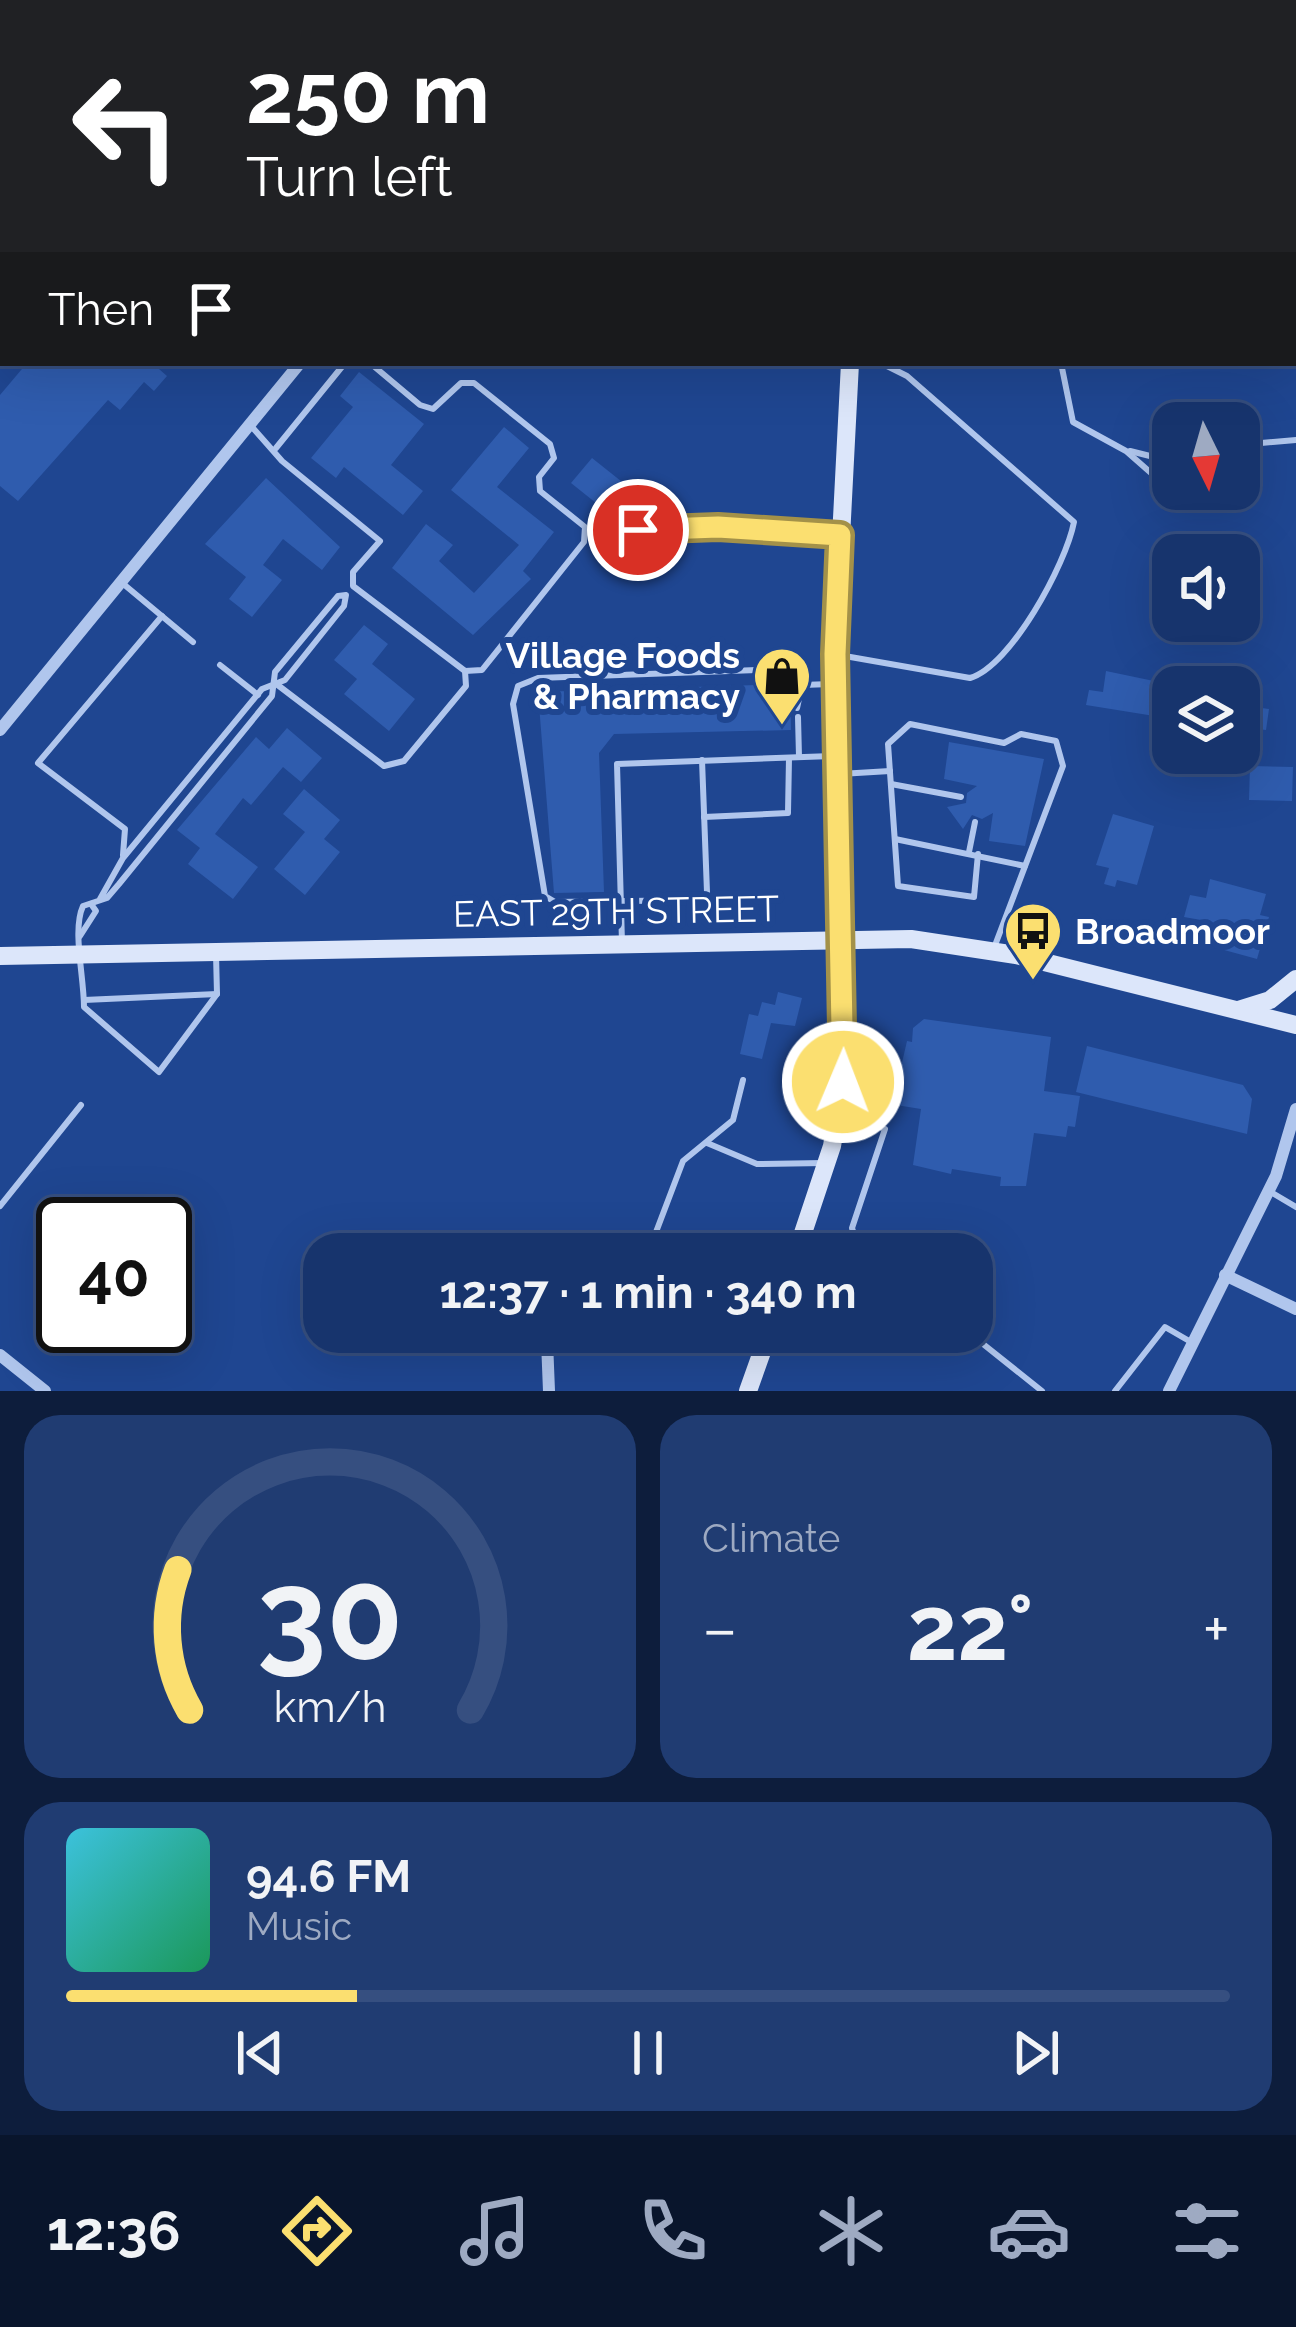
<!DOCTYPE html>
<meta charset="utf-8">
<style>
:root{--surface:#17346d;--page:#203c72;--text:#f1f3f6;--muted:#9eaac2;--line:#364f80;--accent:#fbdf70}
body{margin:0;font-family:Raleway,sans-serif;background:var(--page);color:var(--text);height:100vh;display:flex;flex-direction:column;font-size:45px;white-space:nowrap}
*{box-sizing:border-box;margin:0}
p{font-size:39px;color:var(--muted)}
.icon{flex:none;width:66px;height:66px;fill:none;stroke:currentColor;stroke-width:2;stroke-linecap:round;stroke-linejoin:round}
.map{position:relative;height:1391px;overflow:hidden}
.side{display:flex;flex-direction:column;gap:24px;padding:24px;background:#0d1d3c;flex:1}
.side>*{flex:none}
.top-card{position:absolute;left:0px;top:0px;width:1296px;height:366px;box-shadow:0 12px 48px #0002,0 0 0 3px var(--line);background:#202124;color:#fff;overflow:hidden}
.needle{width:78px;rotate:175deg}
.controls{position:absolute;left:1152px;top:402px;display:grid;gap:24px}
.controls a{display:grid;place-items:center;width:108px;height:108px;border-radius:24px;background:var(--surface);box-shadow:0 12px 48px #0002,0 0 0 3px var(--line);font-size:60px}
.speed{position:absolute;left:36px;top:1197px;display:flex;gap:24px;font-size:60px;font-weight:700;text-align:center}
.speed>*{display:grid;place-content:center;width:156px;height:156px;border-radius:50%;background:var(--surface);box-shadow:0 12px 48px #0002,0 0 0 3px var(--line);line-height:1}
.speed .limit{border:6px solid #111;border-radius:18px;background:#fff;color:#111}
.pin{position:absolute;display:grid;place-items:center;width:102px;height:102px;color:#fff;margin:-51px;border:6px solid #fff;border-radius:50%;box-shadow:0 3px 12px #0007}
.me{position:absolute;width:132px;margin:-66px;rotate:1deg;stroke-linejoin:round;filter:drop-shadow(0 0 9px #0008)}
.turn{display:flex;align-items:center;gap:42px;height:252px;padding:0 48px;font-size:54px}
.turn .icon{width:156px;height:156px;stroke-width:2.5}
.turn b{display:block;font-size:84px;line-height:102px}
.then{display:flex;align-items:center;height:114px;padding:0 48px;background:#0003;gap:24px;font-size:45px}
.big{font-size:90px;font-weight:700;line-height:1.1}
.side .widget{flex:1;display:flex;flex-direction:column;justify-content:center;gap:18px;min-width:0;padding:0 42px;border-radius:36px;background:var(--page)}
.side .dial{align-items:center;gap:0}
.dial svg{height:312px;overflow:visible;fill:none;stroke:var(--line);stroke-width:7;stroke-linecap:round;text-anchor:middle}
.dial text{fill:var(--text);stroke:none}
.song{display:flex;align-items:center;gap:36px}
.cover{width:144px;height:144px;border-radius:18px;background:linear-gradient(135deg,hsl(190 70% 55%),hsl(150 70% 35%))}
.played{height:12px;border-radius:6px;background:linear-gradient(90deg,var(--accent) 25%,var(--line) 25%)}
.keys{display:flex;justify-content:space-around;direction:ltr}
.heat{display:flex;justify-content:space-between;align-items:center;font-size:66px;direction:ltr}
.side .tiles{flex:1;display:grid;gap:24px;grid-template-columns:1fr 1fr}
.widget:last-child{grid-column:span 2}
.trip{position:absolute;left:303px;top:1233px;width:690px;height:120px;border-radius:36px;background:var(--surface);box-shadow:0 12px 48px #0002,0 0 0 3px var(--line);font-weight:700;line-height:120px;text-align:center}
.menu{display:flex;height:192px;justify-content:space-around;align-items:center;background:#09152c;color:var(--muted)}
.menu .icon{width:84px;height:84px}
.menu .current{color:var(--accent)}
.menu b{font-size:54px;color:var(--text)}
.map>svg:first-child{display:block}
</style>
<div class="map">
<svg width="1296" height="1391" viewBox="0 0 1296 1391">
<rect width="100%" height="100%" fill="#1f4691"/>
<g fill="#2f5cae">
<path d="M27 363H152L167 376 154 391 144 382 120 410 108 400 18 501 0 486V395Z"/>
<path d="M359 372 424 424 391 465 423 491 403 515 344 467 336 478 311 458 353 407 340 396Z"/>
<path d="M504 427 529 448 497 487 554 532 523 571 531 579 473 635 392 568 426 524 453 545 439 561 474 593 519 545 451 490Z"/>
<path d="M592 458 636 493 616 519 571 483Z"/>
<path d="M266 478 340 547 322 570 283 539 263 565 282 580 252 617 229 599 246 577 205 544Z"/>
<path d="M364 625 388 644 372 664 415 699 389 731 344 694 357 679 334 660Z"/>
<path d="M1106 671 1173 685V719L1086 705 1089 690 1103 692Z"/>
<path d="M790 684 791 730 614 734 599 753 604 892 554 893 538 692Z"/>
<path d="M1239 705 1269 709 1266 730 1239 727Z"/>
<path d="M287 728 322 758 301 782 283 767 251 805 243 798 215 834 258 867 233 899 188 864 200 848 177 830 256 737 269 749Z"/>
<path d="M949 742 1044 759 1025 846 989 841 993 813 982 819 972 815 963 829 947 807 966 803 967 793 977 786 944 779Z"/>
<path d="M1250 766 1293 767 1292 801 1249 800Z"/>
<path d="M304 789 340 820 324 839 340 852 305 895 274 869 305 832 283 814Z"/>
<path d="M1113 814 1154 826 1137 885 1117 880 1115 887 1104 884 1109 868 1096 865Z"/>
<path d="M1210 879 1266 894 1260 915 1269 917 1257 959 1195 942 1201 920 1184 917 1190 895 1206 898Z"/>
<path d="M778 992 802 998 795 1026 771 1023 762 1059 740 1054 749 1014 758 1016 762 1002 775 1005Z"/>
<path d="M924 1019 1051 1037 1044 1091 1080 1096 1075 1127 1068 1126 1066 1137 1034 1133 1026 1186H1000L1001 1177 952 1169 951 1174 913 1165 921 1109 896 1105 895 1093 907 1041 912 1042 913 1028Z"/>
<path d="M1087 1046 1243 1085 1252 1099 1247 1134 1076 1092Z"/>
</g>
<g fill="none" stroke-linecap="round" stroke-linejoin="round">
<g stroke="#b0c6ed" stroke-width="6">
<path d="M379 0 383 3"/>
<path d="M1029 0 1030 3"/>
<path d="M1261 0V3"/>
<path d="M6 3 8 0"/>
<path d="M439 3 442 0"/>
<path d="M0 10 3 6"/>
<path d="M1293 30H1296"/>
<path d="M1293 114H1296"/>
<path d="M0 205 3 208"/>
<path d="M1293 274 1296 273"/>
<path d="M1061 363 1073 422 1126 451 1159 480 1173 472"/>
<path d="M252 427 282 461 380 541 353 572V586L465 671 482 670 584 542 585 527 540 491 539 477 554 458 550 444 474 383H461L433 409 420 405 370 363"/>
<path d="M1239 445 1296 440"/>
<path d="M276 448 345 363"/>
<path d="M1130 451 1150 456"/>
<path d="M1163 461 1173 467"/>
<path d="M638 530 718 527 837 535"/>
<path d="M121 582 193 642"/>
<path d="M839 655 970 678C1011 666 1066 564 1074 522L907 376 881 363"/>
<path d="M220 665 258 695"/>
<path d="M275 683 384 766 404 761 466 686 465 671"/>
<path d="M797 708 802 685"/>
<path d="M798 717 799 757"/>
<path d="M702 760 707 892 701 900 555 902 545 896 513 704 518 686 538 678 786 669 802 685 831 684"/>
<path d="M840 774 890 771"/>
<path d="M891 784 961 797"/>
<path d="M704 817 788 813 789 758"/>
<path d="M895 839 1025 866"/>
<path d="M969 852 975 822"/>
<path d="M978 854 974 897 898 886 888 744 910 724 1004 743 1021 734 1056 741 1063 766 994 948"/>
<path d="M123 855 125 829 38 763 162 616"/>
<path d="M100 899 123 858 262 689 285 680 344 606 346 595 338 596 275 672 272 696 119 884 107 898 83 906C72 930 84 976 84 1007L159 1072 217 994 216 954"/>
<path d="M80 936 96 911 91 904"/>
<path d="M622 943 617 764 832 756"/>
<path d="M84 1000 217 994"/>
<path d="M844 1114 885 1129 852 1228 856 1241 871 1254"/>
<path d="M707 1143 757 1164 824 1163"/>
<path d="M1269 1191 1296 1207"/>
<path d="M0 1206 81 1105"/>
<path d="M653 1240 683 1161 733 1120 743 1080"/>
<path d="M968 1332 1042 1391"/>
<path d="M1115 1391 1165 1327 1191 1342"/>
</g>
<g stroke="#b0c6ed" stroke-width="12">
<path d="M215 0 219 3"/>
<path d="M1293 226 1296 225"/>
<path d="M0 730 300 363"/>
<path d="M1225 1275 1296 1309"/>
<path d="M547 1341 549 1391"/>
<path d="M0 1355 45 1391"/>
<path d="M1169 1391 1276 1176 1296 1109"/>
</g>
<g stroke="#dce6fa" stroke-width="18">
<path d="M232 3 234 0"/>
<path d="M870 3V0"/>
<path d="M0 255 3 251"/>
<path d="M0 302 3 298"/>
<path d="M0 956 911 939 1016 955 1296 1025"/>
<path d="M1238 1010 1270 1000 1296 979"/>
<path d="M796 1254 832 1146 843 1082 835 654 850 363"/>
<path d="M748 1391 769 1332"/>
</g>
</g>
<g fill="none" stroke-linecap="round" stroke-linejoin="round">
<g stroke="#a39149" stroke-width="30">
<path id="route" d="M638 530 718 527 840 535 835 654 843 1082"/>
</g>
<use href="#route" stroke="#fbdf70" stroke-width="21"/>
</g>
<defs>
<g id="shop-pin" transform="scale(3)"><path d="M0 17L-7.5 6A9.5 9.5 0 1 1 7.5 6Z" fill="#fbdf70" stroke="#1f4691"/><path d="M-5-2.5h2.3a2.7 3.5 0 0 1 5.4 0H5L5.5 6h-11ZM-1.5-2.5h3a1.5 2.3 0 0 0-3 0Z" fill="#111"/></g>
<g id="bus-pin" transform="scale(3)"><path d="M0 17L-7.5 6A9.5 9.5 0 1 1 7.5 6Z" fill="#fbdf70" stroke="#1f4691"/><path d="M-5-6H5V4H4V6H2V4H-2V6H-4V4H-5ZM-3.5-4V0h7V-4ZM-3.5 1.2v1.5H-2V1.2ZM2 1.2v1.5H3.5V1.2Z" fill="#111"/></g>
</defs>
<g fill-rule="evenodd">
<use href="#shop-pin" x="782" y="676"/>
<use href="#bus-pin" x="1033" y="931"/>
</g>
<g text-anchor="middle" stroke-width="12" stroke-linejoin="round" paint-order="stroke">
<g font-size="36" font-weight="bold" fill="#fff" stroke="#1f4691" text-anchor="end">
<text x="740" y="668">Village Foods<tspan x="740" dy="41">&amp; Pharmacy</tspan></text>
<text x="1075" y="944" text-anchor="start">Broadmoor</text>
</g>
<g font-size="36" fill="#fff" stroke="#1f4691">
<text transform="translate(616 911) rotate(-1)" y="13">EAST 29TH STREET</text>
</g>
</g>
</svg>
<div class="controls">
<a><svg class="needle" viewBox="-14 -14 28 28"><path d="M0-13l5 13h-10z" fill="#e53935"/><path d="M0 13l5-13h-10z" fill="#9eaac2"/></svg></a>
<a><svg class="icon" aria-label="sound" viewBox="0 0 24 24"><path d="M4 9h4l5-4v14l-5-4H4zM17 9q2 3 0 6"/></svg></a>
<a><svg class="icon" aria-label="layers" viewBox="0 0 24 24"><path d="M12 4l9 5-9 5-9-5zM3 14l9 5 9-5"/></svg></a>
</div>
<div class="speed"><div class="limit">40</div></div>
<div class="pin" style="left:638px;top:530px;background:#d93025"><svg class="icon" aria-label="arrive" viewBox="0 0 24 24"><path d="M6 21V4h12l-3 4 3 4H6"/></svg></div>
<svg class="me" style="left:843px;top:1082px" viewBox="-20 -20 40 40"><circle r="17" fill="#fbdf70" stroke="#fff" stroke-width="3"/><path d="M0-11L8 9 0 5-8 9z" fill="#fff"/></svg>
<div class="trip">12:37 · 1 min · 340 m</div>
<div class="top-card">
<div class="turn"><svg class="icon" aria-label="left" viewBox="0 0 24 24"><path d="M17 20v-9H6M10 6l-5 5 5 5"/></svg><div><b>250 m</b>Turn left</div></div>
<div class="then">Then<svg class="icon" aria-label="arrive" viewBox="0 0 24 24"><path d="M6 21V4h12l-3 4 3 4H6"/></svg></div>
</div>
</div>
<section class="side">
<div class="tiles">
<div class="widget dial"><svg viewBox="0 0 100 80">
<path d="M14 69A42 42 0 1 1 86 69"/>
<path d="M14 69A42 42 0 0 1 11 33" stroke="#fbdf70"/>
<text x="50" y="56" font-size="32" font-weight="700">30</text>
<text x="50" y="72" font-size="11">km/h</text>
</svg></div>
<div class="widget"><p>Climate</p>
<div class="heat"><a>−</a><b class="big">22°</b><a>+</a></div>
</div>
<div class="widget">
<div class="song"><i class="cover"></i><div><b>94.6 FM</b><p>Music</p></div></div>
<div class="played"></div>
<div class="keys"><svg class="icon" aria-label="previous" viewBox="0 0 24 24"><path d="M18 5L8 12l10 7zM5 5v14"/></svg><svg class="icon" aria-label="pause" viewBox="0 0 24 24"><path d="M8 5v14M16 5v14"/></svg><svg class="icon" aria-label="next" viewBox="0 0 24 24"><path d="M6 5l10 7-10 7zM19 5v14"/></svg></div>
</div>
</div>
</section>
<nav class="menu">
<b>12:36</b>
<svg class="icon current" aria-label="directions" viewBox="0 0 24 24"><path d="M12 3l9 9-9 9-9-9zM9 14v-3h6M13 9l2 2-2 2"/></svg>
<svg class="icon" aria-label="music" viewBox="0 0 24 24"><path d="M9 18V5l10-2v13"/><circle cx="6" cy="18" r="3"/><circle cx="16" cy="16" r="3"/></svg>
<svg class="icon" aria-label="phone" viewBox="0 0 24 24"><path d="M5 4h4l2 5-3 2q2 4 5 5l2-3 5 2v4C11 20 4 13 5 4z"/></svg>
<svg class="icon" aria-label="climate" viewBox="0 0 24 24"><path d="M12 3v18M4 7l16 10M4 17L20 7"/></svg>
<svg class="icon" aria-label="car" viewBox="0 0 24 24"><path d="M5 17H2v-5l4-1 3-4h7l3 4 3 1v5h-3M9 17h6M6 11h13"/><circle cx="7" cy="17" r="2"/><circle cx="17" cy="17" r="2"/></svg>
<svg class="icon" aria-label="filters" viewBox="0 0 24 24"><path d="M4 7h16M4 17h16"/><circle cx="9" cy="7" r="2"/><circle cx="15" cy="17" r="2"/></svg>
</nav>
